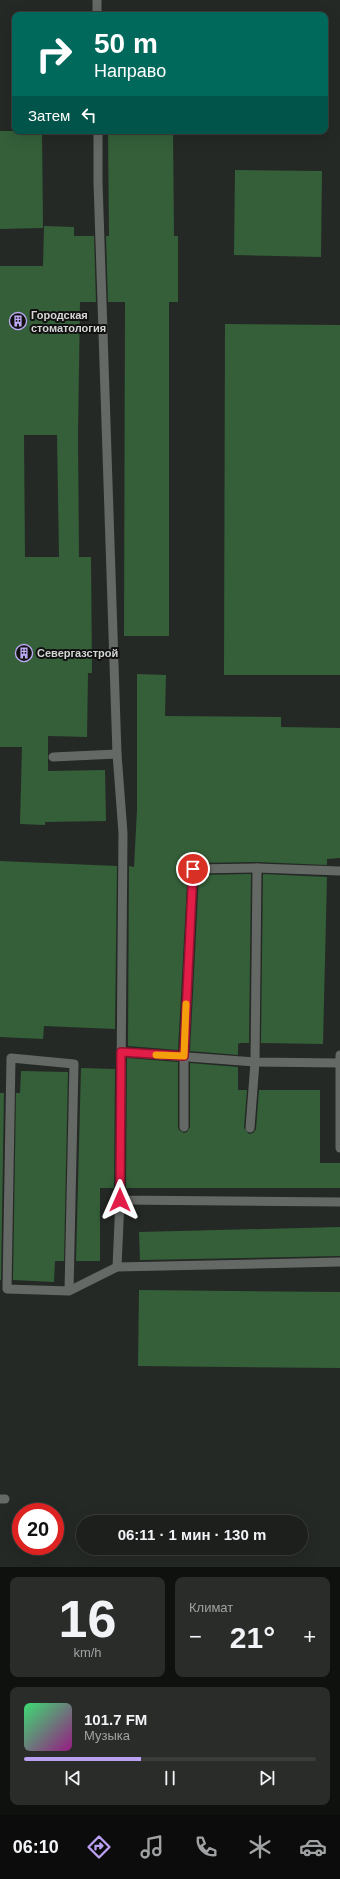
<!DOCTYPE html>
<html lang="ru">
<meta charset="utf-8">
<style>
:root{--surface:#1c1f1c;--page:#292c29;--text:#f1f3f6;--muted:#a0a2a3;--line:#3a3d3b;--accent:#bca0f2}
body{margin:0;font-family:Arial,sans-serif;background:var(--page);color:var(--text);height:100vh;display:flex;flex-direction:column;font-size:15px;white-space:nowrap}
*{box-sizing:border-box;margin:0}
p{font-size:13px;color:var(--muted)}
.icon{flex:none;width:22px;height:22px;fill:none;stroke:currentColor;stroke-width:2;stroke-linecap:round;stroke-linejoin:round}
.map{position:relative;height:1567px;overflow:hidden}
.sheet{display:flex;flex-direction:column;gap:10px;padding:10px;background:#0f110f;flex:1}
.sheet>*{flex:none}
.guide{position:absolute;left:12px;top:12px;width:316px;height:122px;border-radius:8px;box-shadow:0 4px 16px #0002,0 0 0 1px var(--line);background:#00695c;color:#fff;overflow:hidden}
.speed{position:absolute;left:12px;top:1503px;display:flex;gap:8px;font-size:20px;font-weight:700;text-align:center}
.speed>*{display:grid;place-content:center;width:52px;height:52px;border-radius:50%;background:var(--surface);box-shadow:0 4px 16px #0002,0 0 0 1px var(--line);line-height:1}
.speed .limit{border:6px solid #d22;background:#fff;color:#111}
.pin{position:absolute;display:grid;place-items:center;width:34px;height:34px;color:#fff;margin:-17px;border:2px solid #fff;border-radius:50%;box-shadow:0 1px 4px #0007}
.me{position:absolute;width:44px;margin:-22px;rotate:0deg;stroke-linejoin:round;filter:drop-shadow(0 0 3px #0008)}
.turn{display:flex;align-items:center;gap:14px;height:84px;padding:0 16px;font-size:18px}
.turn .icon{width:52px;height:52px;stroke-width:2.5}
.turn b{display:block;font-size:28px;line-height:34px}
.then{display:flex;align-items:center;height:38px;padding:0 16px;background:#0003;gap:8px;font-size:15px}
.big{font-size:30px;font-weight:600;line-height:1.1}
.sheet .widget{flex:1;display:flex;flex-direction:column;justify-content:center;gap:6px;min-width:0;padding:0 14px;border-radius:8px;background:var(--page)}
.sheet .dial{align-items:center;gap:0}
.dial b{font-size:52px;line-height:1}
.song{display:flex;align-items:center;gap:12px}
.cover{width:48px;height:48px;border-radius:6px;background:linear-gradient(135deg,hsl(140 70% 55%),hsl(310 70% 35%))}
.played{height:4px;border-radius:2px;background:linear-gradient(90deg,var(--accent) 40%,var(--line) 40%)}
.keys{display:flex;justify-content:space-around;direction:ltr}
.heat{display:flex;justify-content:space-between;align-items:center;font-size:22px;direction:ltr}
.sheet .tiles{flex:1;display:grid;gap:10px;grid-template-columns:1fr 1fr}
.widget:last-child{grid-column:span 2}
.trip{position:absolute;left:76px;top:1515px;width:232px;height:40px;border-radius:20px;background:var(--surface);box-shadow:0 4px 16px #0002,0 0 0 1px var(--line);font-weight:600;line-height:40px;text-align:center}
.dock{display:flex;height:64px;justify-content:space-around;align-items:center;background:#0b0c0b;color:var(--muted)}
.dock .icon{width:28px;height:28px}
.dock .on{color:var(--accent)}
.dock b{font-size:18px;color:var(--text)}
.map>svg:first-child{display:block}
</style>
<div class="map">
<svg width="340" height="1567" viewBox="0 0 340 1567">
<rect width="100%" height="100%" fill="#252925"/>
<g fill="#345f39" fill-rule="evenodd">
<path d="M0 131H42L43 228 0 229Z"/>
<path d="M108 131H173L174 236H178V302H169V636H124L125 302H108L106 236H109Z"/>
<path d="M235 170 322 171 321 257 234 255Z"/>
<path d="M44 226 74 227V236H94L96 302H80L78 435 79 557H91L92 673H88L87 737 48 736V771L105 770 106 821 45 822V825L20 824 22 747H0V266H43ZM24 435H57L59 557H25Z"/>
<path d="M225 324 340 325V675H224Z"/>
<path d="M137 674 166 675 165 716 281 717V727L340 728V858L327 859V865L257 862 193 863 188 866 178 1050 128 1046 129 866 134 867 137 810Z"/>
<path d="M0 861 117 866 115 1029 44 1026 43 1039 0 1037Z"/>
<path d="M251 874 249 1043H240L238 1044V1055L190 1051 199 875Z"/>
<path d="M263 874 327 877 323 1044 261 1043Z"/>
<path d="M127 1058 178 1062V1127L179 1130 184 1133 187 1132 190 1127V1063L238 1067V1090H247L244 1128 249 1134 253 1133 256 1129 259 1090H320V1163H340V1188H126Z"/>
<path d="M81 1068 115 1069 114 1188H100V1261H76Z"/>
<path d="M21 1071 68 1072 64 1261H55L54 1282 13 1280 16 1093H20Z"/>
<path d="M0 1093H4L1 1280H0Z"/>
<path d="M340 1227V1256L140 1260 139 1232Z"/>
<path d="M139 1290 340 1292V1368L138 1366Z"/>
</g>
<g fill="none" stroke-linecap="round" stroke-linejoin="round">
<g stroke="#656965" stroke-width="9">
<path d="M97 0V15"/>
<path d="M98 131V182L117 754 123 833 120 1200 340 1202"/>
<path d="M53 757 117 754"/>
<path d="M121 1052 255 1062 340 1063V1055"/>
<path d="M184 1127V1056L193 869 257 868 340 871"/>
<path d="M250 1128 255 1062 257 868"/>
<path d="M340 1148V1063"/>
<path d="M117 1267 120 1200"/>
<path d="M69 1291 74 1064 11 1058 7 1289 69 1291 117 1267 340 1262"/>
<path d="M0 1499H5"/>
</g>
</g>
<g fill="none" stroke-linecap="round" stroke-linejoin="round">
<g stroke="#92132f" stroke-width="10">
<path id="route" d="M120 1200 121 1052 184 1056 193 869"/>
</g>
<use href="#route" stroke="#e11d48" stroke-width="7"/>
<path stroke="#f59e0b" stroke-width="7" d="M156 1055 184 1056 186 1004"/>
</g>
<defs>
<g id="building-ring" transform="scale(0.9)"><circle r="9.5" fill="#101110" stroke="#bea9f5" stroke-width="1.5"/><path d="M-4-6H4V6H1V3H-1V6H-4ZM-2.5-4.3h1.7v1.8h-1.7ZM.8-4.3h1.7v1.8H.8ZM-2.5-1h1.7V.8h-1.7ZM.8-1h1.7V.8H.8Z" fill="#bea9f5"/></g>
</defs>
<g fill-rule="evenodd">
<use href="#building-ring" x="18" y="321"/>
<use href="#building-ring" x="24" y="653"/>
</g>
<g text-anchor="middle" stroke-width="4" stroke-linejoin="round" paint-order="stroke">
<g font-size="11" font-weight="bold" fill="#d4d6d4" stroke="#101110" text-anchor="start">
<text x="31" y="319">Городская<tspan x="31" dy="13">стоматология</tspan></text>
<text x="37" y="657">Севергазстрой</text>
</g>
</g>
</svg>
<div class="speed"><div class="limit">20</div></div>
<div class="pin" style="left:193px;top:869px;background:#d93025"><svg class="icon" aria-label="arrive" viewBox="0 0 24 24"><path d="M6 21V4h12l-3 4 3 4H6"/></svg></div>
<svg class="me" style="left:120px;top:1200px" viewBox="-20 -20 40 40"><path d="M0-17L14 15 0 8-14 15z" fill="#e11d48" stroke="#fff" stroke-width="4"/></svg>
<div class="trip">06:11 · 1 мин · 130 m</div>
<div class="guide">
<div class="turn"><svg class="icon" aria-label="right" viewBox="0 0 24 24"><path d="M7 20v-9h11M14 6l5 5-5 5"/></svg><div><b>50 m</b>Направо</div></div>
<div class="then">Затем<svg class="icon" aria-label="left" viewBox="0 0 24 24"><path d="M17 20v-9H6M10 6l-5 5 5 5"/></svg></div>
</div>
</div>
<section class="sheet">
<div class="tiles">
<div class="widget dial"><b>16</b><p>km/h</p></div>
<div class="widget"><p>Климат</p>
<div class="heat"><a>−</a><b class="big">21°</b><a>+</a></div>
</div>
<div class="widget">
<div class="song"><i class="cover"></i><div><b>101.7 FM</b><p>Музыка</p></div></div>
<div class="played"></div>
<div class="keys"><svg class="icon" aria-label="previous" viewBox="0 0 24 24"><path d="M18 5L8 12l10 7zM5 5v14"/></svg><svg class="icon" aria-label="pause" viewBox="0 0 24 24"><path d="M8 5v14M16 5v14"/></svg><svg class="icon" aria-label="next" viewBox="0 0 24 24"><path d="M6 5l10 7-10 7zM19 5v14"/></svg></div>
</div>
</div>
</section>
<nav class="dock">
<b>06:10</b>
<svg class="icon on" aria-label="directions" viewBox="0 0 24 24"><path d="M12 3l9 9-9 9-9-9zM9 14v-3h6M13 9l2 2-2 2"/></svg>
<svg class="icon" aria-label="music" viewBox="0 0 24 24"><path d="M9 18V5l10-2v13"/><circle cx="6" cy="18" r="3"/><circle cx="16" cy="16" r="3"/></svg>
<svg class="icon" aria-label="phone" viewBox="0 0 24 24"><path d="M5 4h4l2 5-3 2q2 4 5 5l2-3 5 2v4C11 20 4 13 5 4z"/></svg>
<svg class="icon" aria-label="climate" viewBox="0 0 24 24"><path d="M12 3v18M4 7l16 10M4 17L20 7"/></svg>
<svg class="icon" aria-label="car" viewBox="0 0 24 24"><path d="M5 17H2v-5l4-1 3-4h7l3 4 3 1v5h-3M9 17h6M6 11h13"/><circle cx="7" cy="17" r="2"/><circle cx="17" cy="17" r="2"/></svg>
</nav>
